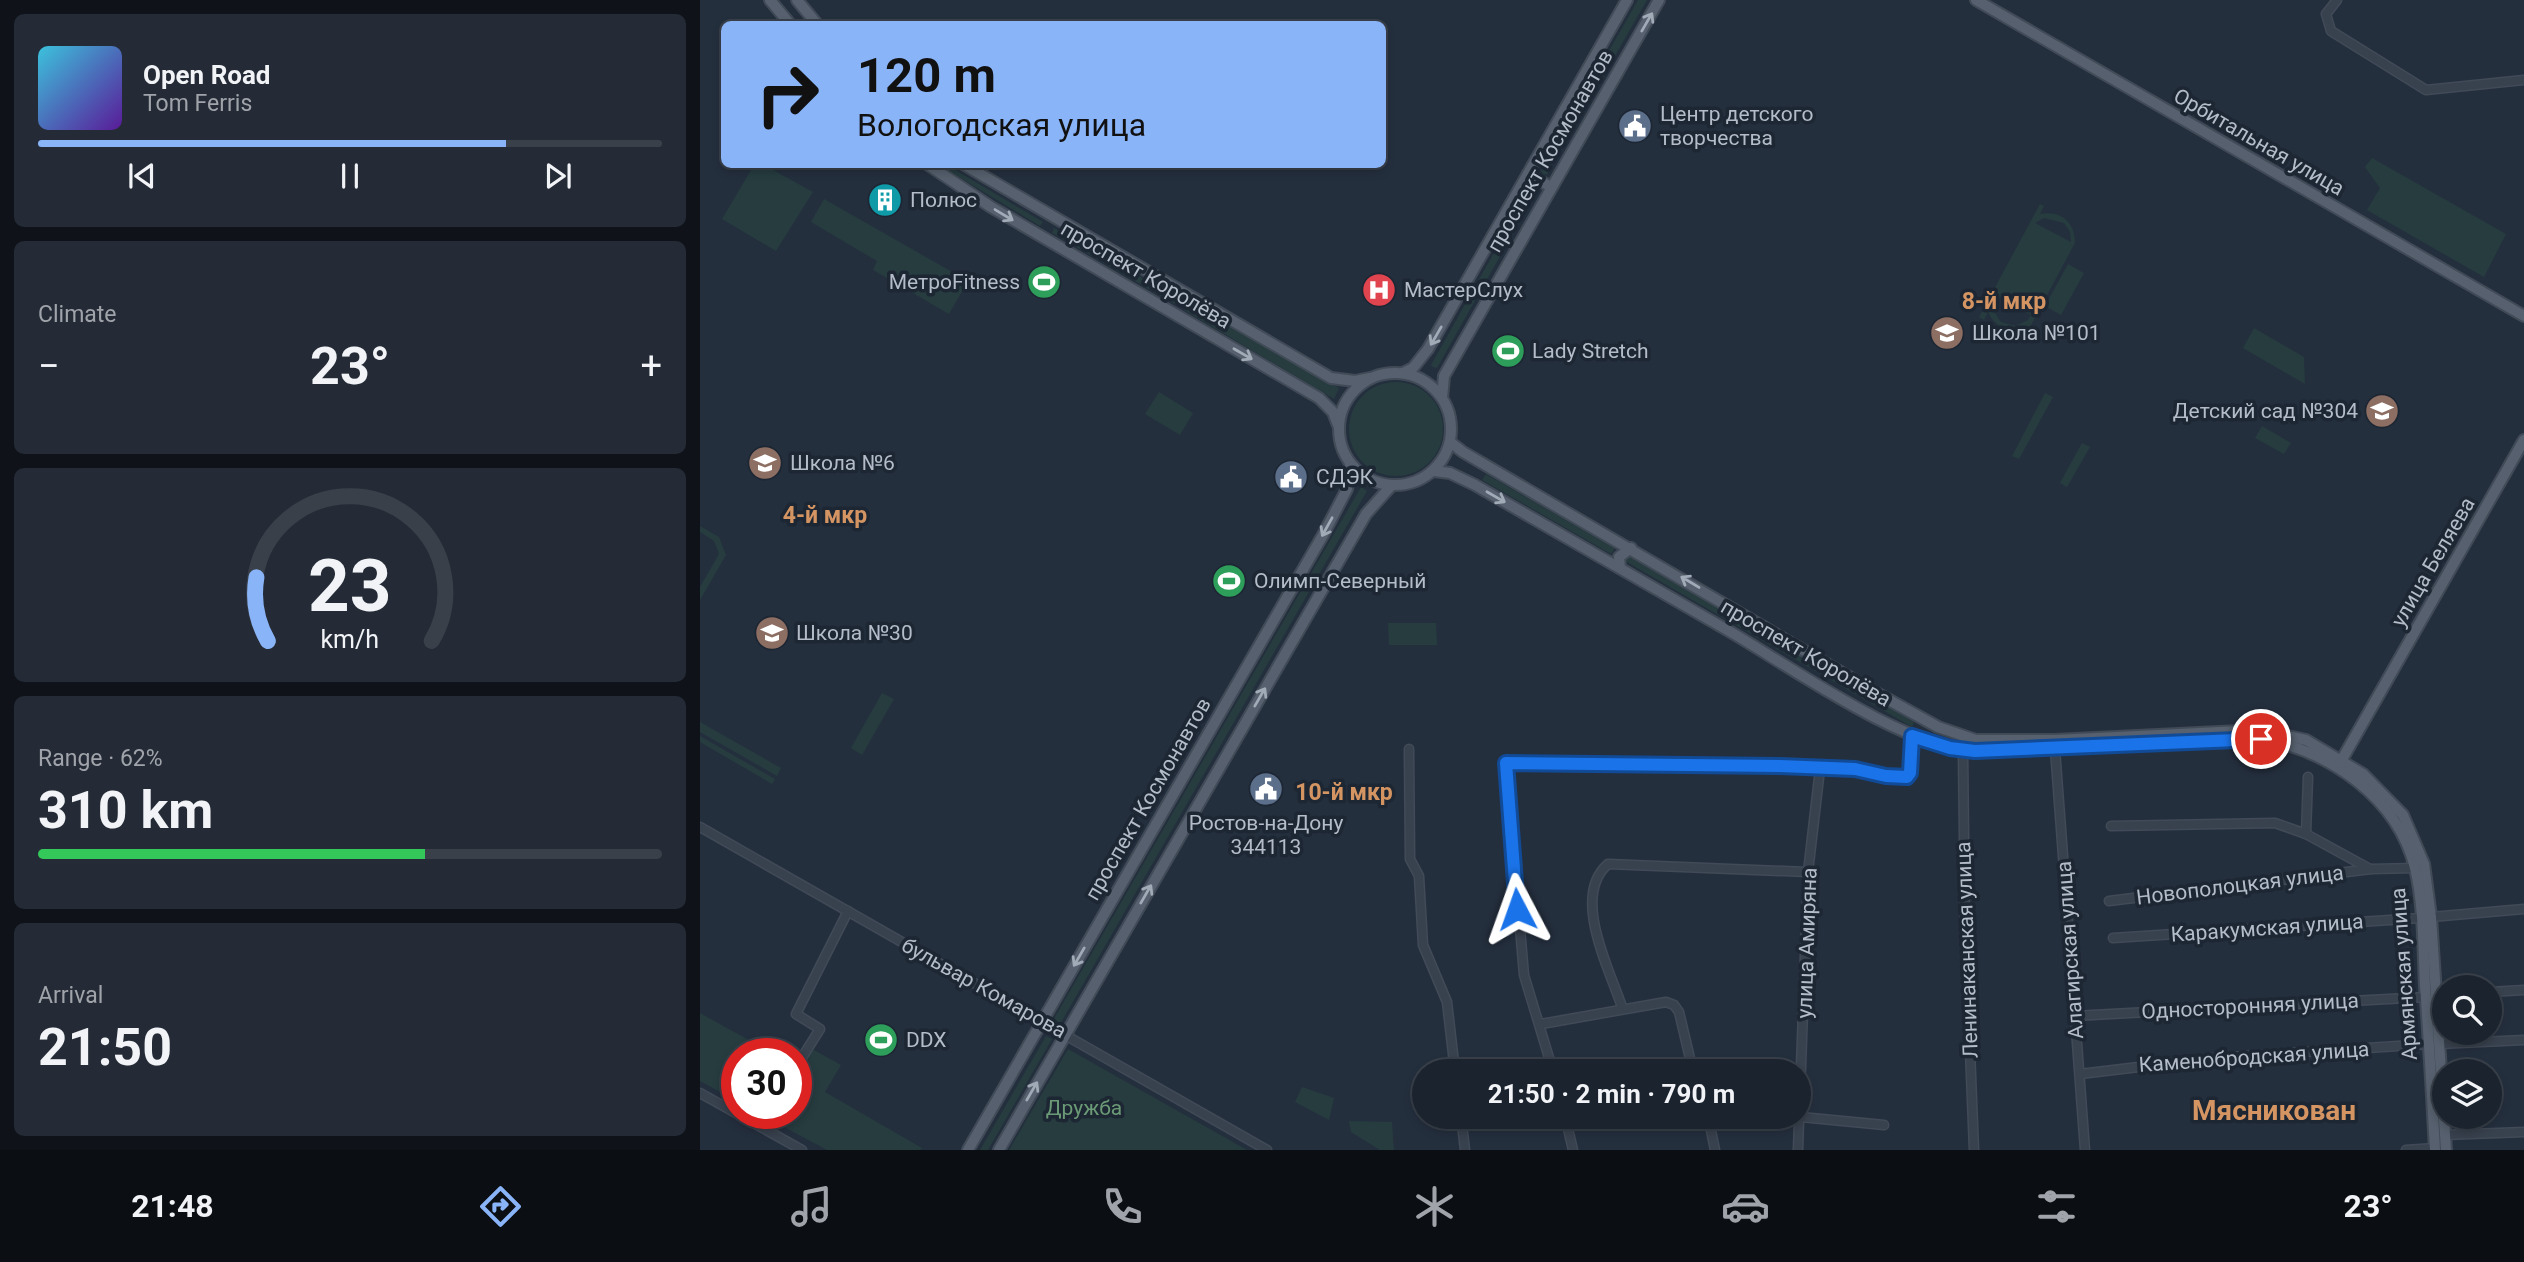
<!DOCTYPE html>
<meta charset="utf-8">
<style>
:root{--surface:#1b232e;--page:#242b36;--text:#f1f3f6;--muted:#a0a4aa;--line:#39404a;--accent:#8ab4f8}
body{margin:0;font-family:Roboto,sans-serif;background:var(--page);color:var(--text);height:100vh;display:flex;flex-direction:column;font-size:26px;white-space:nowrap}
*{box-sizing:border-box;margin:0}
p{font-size:23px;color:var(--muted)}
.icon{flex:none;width:38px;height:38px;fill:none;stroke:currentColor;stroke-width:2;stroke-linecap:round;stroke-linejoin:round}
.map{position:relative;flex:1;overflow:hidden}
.drawer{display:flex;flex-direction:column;gap:14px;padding:14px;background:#0f1319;width:700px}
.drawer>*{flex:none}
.banner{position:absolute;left:21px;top:21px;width:665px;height:147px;border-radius:10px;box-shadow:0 4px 10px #0003,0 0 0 2px var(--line);background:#8ab4f8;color:#111;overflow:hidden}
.tools{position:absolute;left:1732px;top:975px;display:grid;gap:14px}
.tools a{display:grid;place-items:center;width:70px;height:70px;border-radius:50%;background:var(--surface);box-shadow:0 4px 10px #0003,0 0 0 2px var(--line);font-size:35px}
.speed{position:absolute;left:21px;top:1038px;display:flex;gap:14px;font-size:35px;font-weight:700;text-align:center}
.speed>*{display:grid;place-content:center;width:91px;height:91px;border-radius:50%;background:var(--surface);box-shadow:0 4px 10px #0003,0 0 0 2px var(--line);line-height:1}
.speed .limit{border:10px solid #d22;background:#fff;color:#111}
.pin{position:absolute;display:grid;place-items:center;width:60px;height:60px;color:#fff;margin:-30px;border:4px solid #fff;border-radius:50%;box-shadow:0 2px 7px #0007}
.me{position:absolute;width:77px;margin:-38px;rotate:356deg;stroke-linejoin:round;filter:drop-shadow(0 0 5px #0008)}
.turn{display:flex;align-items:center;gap:24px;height:147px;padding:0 21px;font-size:32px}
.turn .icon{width:91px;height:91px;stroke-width:2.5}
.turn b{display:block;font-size:49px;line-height:60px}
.big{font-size:52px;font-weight:700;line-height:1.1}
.drawer .tile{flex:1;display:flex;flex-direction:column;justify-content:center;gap:10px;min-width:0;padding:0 24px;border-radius:10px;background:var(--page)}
.drawer .dial{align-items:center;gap:0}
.dial svg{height:182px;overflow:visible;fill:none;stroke:var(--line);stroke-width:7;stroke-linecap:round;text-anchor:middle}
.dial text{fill:var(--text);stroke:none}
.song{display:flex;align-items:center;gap:21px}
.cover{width:84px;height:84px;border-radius:10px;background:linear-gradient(135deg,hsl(190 70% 55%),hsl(270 70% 35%))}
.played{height:7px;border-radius:4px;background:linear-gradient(90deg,var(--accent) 75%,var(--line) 75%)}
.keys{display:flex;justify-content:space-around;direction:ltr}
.heat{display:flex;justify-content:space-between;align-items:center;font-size:38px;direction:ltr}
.charge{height:10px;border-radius:5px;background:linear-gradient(90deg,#34c759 62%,var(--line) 0)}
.trip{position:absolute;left:712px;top:1059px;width:399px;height:70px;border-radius:35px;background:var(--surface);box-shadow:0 4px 10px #0003,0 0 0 2px var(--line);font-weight:700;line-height:70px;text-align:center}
.menu{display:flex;height:112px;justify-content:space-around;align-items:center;background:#0b0e12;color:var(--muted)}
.menu .icon{width:49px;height:49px}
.menu .current{color:var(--accent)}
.menu b{font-size:32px;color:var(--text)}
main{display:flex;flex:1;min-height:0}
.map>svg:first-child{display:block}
</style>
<main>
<section class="drawer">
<div class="tile">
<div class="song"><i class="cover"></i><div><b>Open Road</b><p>Tom Ferris</p></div></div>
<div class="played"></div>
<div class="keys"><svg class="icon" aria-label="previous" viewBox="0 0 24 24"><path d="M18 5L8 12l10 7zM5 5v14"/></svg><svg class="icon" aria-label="pause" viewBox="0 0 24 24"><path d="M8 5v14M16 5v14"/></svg><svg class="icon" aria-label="next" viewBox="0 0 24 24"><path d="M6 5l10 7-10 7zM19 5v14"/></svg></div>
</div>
<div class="tile"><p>Climate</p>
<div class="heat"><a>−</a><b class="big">23°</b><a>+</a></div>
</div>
<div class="tile dial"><svg viewBox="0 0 100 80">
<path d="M14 69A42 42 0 1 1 86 69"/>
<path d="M14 69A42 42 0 0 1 9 41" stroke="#8ab4f8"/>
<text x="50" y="56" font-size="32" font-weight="700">23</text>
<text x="50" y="72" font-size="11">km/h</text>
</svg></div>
<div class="tile"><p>Range · 62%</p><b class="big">310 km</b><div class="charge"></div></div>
<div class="tile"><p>Arrival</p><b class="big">21:50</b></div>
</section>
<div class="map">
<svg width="1824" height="1150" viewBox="0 0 1824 1150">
<rect width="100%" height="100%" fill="#242f3e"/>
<g fill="#263c3f" fill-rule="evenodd">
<path d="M938 0H947L847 174 843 175 841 170Z"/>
<path d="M1672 158 1806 234 1784 277 1667 210 1680 188 1665 167Z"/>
<path d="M54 165H64L113 192 76 251 22 219Z"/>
<path d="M239 165H247L343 222 340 226Z"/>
<path d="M832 185H837L838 189 737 368 733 367 731 365Z"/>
<path d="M124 199 268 281 249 314 173 270 177 261 111 222Z"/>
<path d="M1340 204 1344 206 1340 214C1361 210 1375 222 1375 243L1323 340 1319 338 1323 329C1306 332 1295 327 1288 312L1284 320 1279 317ZM1344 218 1364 223 1370 232 1371 242 1335 223ZM1296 296 1331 315 1328 320 1315 326 1301 322 1293 310Z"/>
<path d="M354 228 478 298 475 304 352 233Z"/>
<path d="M1368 264 1384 273 1361 315 1345 306Z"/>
<path d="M488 304 639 388 634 399 484 310Z"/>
<path d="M1554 328 1604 357 1605 384 1543 348Z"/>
<circle cx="696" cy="429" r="47"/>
<path d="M459 392 493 413 480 435 445 414Z"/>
<path d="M1345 393 1353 397 1319 459 1312 456Z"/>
<path d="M1562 426 1591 443 1584 454 1555 438Z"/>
<path d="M1382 443 1390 447 1367 487 1360 483Z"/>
<path d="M786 474 914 548V550L911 554 782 480Z"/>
<path d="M661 487 667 491 359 1026 352 1022Z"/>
<path d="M0 526 19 537 26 555 0 600V587L19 554 14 541 0 532Z"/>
<path d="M928 556 1214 722 1212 727 925 561Z"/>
<path d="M688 623H736L737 645H689Z"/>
<path d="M182 693 194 699 162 755 151 748Z"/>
<path d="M0 722 81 768 77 776 0 732Z"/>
<path d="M0 736 75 779 72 784 0 742Z"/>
<path d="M0 1013 72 1053 37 1054V1101L0 1081Z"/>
<path d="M346 1036 352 1039 288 1150H280Z"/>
<path d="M105 1045 141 1065 125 1092 222 1148 220 1150H127L58 1113H96V1061Z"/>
<path d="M368 1049 547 1150H309Z"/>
<path d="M602 1087 634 1098 629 1120 595 1102Z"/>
<path d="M649 1121 692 1122 694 1150H680L651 1132Z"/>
</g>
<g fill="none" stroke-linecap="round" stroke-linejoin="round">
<g stroke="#414a57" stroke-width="11">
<g id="minor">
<path d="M1637 0 1626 14 1631 31 1726 90 1824 80"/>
<path d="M709 749 710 859 719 876 723 945 747 1002 755 1071"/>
<path d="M1355 749 1385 1150"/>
<path d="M1263 751 1265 925 1274 1150"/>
<path d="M1411 826 1575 823 1606 834 1670 869"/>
<path d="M0 827 567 1150"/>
<path d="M1606 834 1608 777"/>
<path d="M1409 901 1671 869 1715 868"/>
<path d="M1731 917 1824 909"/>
<path d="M1413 938 1721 918"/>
<path d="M1790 992 1824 990"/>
<path d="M922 1007C909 968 871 896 908 864L1108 872"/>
<path d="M1374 1016 1726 997"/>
<path d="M841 1024 966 1002 974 1005 979 1012 993 1071"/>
<path d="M1739 1044 1824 1040"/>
<path d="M96 1067 120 1029 96 1014 148 911"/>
<path d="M853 1071 824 975 806 763 1080 766 1155 769 1186 776 1207 777 1210 773 1212 736"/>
<path d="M1380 1074 1514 1058 1729 1044"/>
<path d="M0 1093 102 1150"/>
<path d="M761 1116 765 1150"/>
<path d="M865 1116 873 1150"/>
<path d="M1008 1116 1015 1150"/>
<path d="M1101 1117 1184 1125"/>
<path d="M61 1127 69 1113"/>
<path d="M1745 1135 1824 1132"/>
<path d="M1098 1150 1108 872 1120 769"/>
<path d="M1706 1150 1735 1148"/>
</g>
</g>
<g stroke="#414a57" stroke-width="14">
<g id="major">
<path d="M70 0 90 24"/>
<path d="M97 0 117 24"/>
<path d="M1276 0 1824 316"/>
<path d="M227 164 291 207 619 398 633 412 638 425"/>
<path d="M263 164 631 378 655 381 670 378"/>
<path d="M828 174 851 187"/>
<circle cx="695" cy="429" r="56"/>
<path d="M703 373 713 368 728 349 927 0"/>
<path d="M742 398 744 376 959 0"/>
<path d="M750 442 763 452 1180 695 1238 727 1276 740H1355L1561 730 1606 740 1663 774 1703 815 1724 864 1731 917 1746 1150"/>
<path d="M734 471 750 473 775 485C860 534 945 582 1029 631 1091 667 1206 749 1275 751L1561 739C1629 750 1698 798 1715 868 1724 905 1723 947 1725 985 1729 1040 1732 1095 1735 1150"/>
<path d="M920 568 919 557 931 548"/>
<path d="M1640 763 1824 440"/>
<path d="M268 1150 623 535 647 489 650 463"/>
<path d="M299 1150 666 514 691 486"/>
</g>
</g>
<use href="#minor" stroke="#38414e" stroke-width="8"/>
<use href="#major" stroke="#56606e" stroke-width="10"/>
</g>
<defs><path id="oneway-shaft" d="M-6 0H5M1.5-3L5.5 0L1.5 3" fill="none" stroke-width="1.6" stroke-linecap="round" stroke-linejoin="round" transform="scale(1.75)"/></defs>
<g stroke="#a1aab7">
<use href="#oneway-shaft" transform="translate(947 22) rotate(-60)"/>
<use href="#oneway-shaft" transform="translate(304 215) rotate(31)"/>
<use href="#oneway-shaft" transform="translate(736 336) rotate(120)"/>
<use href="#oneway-shaft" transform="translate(543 354) rotate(30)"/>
<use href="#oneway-shaft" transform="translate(796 497) rotate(30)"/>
<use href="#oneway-shaft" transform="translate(627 527) rotate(119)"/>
<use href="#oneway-shaft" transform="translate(990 582) rotate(-149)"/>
<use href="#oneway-shaft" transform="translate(560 697) rotate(-60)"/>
<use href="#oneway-shaft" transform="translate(446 894) rotate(-60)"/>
<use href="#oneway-shaft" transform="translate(379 957) rotate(120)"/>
<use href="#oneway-shaft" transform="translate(332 1091) rotate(-60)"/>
</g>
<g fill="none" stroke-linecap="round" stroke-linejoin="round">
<g stroke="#114b97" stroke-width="18">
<path id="route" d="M817 909 806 763 1080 766 1155 769 1186 776 1207 777 1210 773 1212 736 1250 748 1275 751 1561 739"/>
</g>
<use href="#route" stroke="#1a73e8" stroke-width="12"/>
</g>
<defs>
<g id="civic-disc" transform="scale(1.75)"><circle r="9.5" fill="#5c6f8a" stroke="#1d2633"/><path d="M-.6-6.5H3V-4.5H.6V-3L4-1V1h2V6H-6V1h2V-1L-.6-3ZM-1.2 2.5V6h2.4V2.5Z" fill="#fff"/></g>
<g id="building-disc" transform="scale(1.75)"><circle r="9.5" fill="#0f9aa8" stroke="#1d2633"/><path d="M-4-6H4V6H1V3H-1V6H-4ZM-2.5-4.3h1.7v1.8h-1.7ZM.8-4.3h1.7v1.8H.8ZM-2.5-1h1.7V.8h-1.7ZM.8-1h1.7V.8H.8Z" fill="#fff"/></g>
<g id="stadium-disc" transform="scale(1.75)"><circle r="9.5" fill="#2e9e5b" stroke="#1d2633"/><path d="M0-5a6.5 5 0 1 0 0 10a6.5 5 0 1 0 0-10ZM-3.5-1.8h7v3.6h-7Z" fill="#fff"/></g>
<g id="hospital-disc" transform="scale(1.75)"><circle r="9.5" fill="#e0444e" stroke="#1d2633"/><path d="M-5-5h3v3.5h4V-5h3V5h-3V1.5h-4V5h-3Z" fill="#fff"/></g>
<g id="school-disc" transform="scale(1.75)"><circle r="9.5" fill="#8d6e63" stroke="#1d2633"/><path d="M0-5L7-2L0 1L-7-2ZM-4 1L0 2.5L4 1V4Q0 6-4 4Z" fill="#fff"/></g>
</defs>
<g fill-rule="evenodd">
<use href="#civic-disc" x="935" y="126"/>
<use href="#building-disc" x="185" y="200"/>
<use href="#stadium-disc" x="344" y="282"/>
<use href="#hospital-disc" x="679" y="290"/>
<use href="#school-disc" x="1247" y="333"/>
<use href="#stadium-disc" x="808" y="351"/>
<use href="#school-disc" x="1682" y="411"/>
<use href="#school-disc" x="65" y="463"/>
<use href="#civic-disc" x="591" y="477"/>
<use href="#stadium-disc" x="529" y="581"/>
<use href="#school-disc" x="72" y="633"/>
<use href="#civic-disc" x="566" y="789"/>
<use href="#stadium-disc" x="181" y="1040"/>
</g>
<g text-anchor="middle" stroke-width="7" stroke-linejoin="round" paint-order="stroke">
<g font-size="21" fill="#b4bcc9" stroke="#1d2633" text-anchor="start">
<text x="960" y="121">Центр детского<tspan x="960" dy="24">творчества</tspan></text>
<text x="210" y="207">Полюс</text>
<text x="320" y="289" text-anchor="end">МетроFitness</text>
<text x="704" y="297">МастерСлух</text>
<text x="1272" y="340">Школа №101</text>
<text x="832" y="358">Lady Stretch</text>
<text x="1658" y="418" text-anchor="end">Детский сад №304</text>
<text x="90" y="470">Школа №6</text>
<text x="616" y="484">СДЭК</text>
<text x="554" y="588">Олимп-Северный</text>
<text x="96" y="640">Школа №30</text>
<text x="566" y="830" text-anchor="middle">Ростов-на-Дону<tspan x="566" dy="24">344113</tspan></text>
<text x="206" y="1047">DDX</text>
</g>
<g font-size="21" fill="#b4bcc9" stroke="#1d2633">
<text transform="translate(1559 142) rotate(30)" y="7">Орбитальная улица</text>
<text transform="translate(850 151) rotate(-60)" y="7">проспект Космонавтов</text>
<text transform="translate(446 275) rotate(30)" y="7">проспект Королёва</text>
<text transform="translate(1733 562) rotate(-60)" y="7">улица Беляева</text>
<text transform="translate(1106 653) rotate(30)" y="7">проспект Королёва</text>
<text transform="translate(448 799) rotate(-60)" y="7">проспект Космонавтов</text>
<text transform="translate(1540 885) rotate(-7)" y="7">Новополоцкая улица</text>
<text transform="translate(1567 928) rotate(-4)" y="7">Каракумская улица</text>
<text transform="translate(1107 943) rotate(-88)" y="7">улица Амиряна</text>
<text transform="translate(1267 950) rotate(-92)" y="7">Ленинаканская улица</text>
<text transform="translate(1370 950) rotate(-94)" y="7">Алагирская улица</text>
<text transform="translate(1704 974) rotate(-94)" y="7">Армянская улица</text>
<text transform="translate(284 988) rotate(29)" y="7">бульвар Комарова</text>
<text transform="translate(1550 1006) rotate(-3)" y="7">Односторонняя улица</text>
<text transform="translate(1554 1057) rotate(-4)" y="7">Каменобродская улица</text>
</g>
<g font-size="21" fill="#6b9a76" stroke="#1d2633">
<text x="384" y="1115">Дружба</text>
</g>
<g font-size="23" font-weight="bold" fill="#d59563" stroke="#1d2633">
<text x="1304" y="309">8-й мкр</text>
<text x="125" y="523">4-й мкр</text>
<text x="644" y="800">10-й мкр</text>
</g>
<g font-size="28" font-weight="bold" fill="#d59563" stroke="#1d2633">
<text x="1574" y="1120">Мясникован</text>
</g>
</g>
</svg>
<div class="tools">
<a><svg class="icon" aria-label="search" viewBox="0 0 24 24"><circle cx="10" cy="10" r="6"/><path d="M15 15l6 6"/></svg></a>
<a><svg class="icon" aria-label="layers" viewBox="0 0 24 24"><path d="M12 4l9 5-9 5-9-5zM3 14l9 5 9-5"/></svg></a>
</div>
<div class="speed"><div class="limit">30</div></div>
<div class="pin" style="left:1561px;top:739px;background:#d93025"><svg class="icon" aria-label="arrive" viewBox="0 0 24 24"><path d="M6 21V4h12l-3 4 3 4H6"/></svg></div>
<svg class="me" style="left:817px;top:909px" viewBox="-20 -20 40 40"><path d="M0-17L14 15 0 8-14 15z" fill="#1a73e8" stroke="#fff" stroke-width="4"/></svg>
<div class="trip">21:50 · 2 min · 790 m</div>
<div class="banner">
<div class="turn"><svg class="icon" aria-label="right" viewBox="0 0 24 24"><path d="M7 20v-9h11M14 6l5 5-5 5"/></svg><div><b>120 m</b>Вологодская улица</div></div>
</div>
</div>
</main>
<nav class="menu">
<b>21:48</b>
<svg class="icon current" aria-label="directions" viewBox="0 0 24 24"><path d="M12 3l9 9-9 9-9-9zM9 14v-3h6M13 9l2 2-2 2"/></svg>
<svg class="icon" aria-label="music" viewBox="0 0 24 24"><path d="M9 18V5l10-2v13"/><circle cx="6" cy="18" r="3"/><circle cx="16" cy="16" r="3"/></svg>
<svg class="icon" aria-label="phone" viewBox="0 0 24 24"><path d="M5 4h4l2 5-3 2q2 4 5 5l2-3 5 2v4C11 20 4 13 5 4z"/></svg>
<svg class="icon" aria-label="climate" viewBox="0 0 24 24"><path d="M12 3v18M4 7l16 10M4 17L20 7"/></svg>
<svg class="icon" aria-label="car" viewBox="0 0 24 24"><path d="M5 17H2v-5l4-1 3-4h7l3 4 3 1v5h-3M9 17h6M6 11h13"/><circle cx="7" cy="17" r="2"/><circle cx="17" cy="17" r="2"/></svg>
<svg class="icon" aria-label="filters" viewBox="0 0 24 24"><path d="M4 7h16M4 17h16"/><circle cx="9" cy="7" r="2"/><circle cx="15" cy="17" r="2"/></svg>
<b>23°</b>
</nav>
